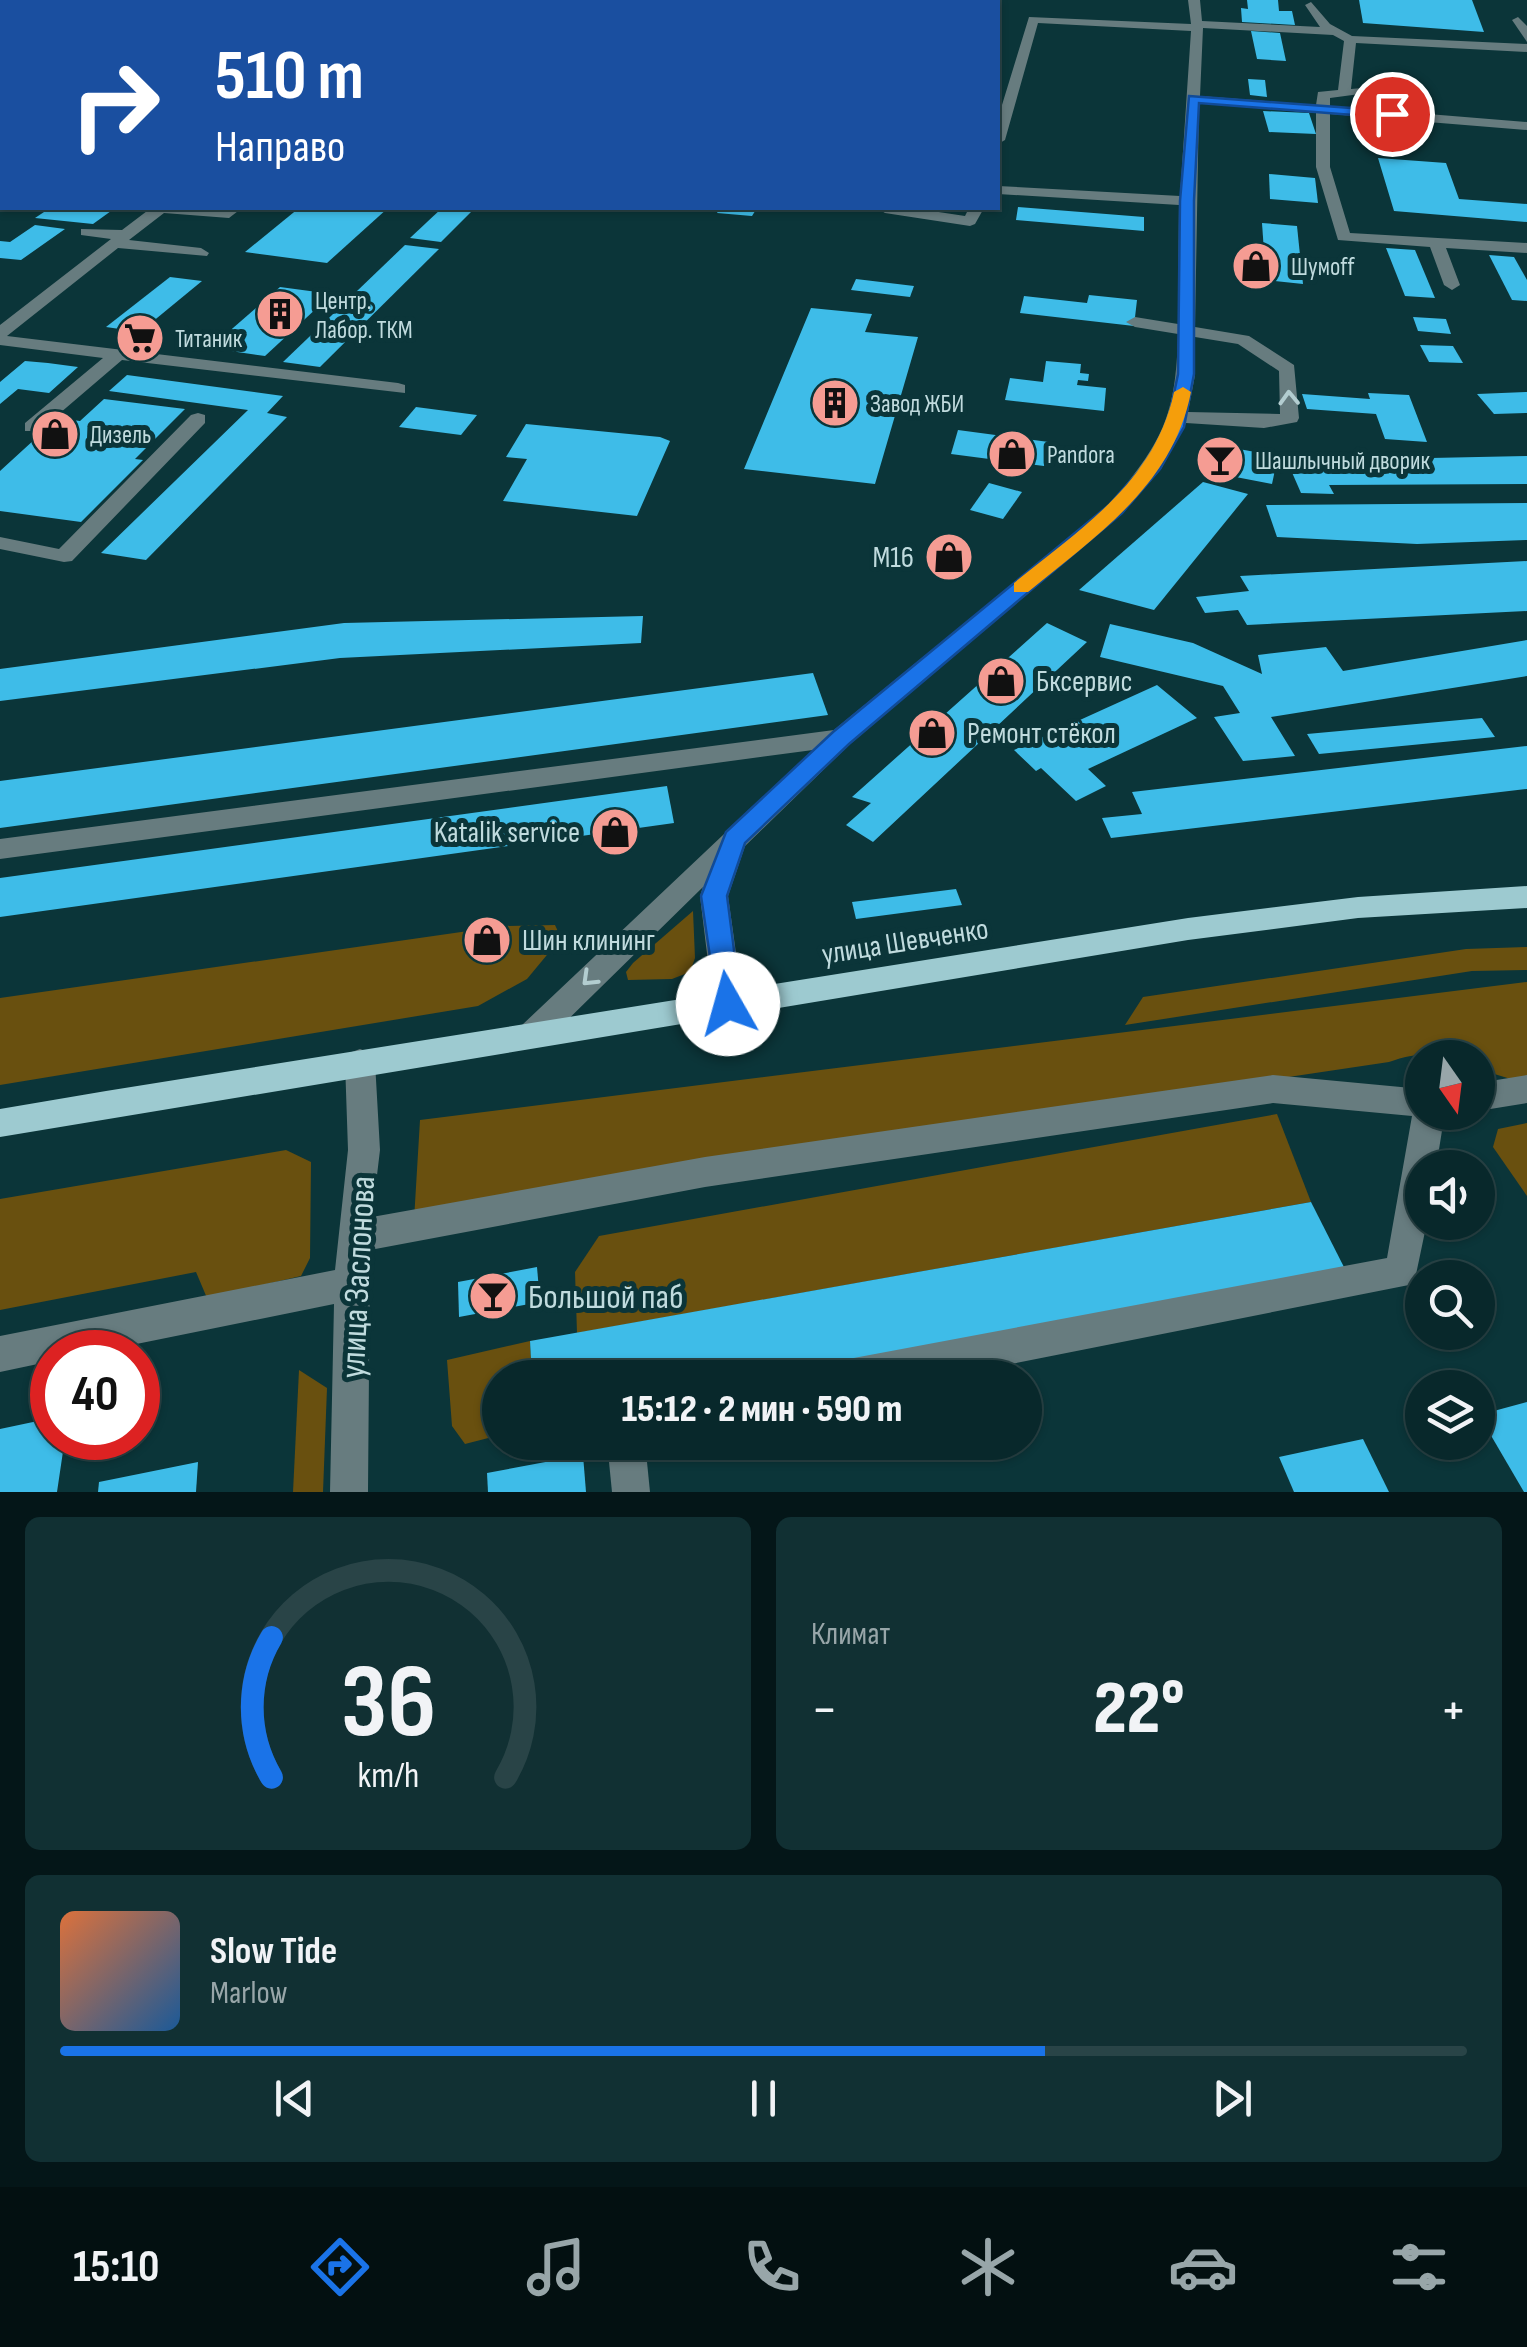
<!DOCTYPE html>
<html lang="ru">
<meta charset="utf-8">
<style>
:root{--surface:#08282b;--page:#113033;--text:#f1f3f6;--muted:#98a6a9;--line:#294447;--accent:#1a73e8}
body{margin:0;font-family:"Sofia Sans Condensed",sans-serif;background:var(--page);color:var(--text);height:100vh;display:flex;flex-direction:column;font-size:38px;white-space:nowrap}
*{box-sizing:border-box;margin:0}
p{font-size:32px;color:var(--muted)}
.icon{flex:none;width:55px;height:55px;fill:none;stroke:currentColor;stroke-width:2;stroke-linecap:round;stroke-linejoin:round}
.map{position:relative;height:1492px;overflow:hidden}
.drawer{display:flex;flex-direction:column;gap:25px;padding:25px;background:#041618;flex:1}
.drawer>*{flex:none}
.hud{position:absolute;left:0px;top:0px;width:1000px;height:210px;box-shadow:0 2px 8px #0004,0 0 0 2px var(--line);background:#1a4fa0;color:#fff;overflow:hidden}
.needle{width:65px;rotate:166deg}
.buttons{position:absolute;left:1405px;top:1040px;display:grid;gap:20px}
.buttons a{display:grid;place-items:center;width:90px;height:90px;border-radius:50%;background:var(--surface);box-shadow:0 2px 8px #0004,0 0 0 2px var(--line);font-size:50px}
.speed{position:absolute;left:30px;top:1330px;display:flex;gap:20px;font-size:50px;font-weight:700;text-align:center}
.speed>*{display:grid;place-content:center;width:130px;height:130px;border-radius:50%;background:var(--surface);box-shadow:0 2px 8px #0004,0 0 0 2px var(--line);line-height:1}
.speed .limit{border:15px solid #d22;background:#fff;color:#111}
.pin{position:absolute;display:grid;place-items:center;width:85px;height:85px;color:#fff;margin:-42px;border:5px solid #fff;border-radius:50%;box-shadow:0 2px 10px #0007}
.me{position:absolute;width:110px;margin:-55px;rotate:353deg;stroke-linejoin:round;filter:drop-shadow(0 0 8px #0008)}
.turn{display:flex;align-items:center;gap:35px;height:210px;padding:0 50px;font-size:45px}
.turn .icon{width:130px;height:130px;stroke-width:2.5}
.turn b{display:block;font-size:70px;line-height:85px}
.big{font-size:75px;font-weight:800;line-height:1.1}
.drawer .tile{flex:1;display:flex;flex-direction:column;justify-content:center;gap:15px;min-width:0;padding:0 35px;border-radius:15px;background:var(--page)}
.drawer .dial{align-items:center;gap:0}
.dial svg{height:260px;overflow:visible;fill:none;stroke:var(--line);stroke-width:7;stroke-linecap:round;text-anchor:middle}
.dial text{fill:var(--text);stroke:none}
.song{display:flex;align-items:center;gap:30px}
.cover{width:120px;height:120px;border-radius:15px;background:linear-gradient(135deg,hsl(20 70% 55%),hsl(210 70% 35%))}
.played{height:10px;border-radius:5px;background:linear-gradient(90deg,var(--accent) 70%,var(--line) 70%)}
.keys{display:flex;justify-content:space-around;direction:ltr}
.heat{display:flex;justify-content:space-between;align-items:center;font-size:55px;direction:ltr}
.drawer .tiles{flex:1;display:grid;gap:25px;grid-template-columns:1fr 1fr}
.tile:last-child{grid-column:span 2}
.trip{position:absolute;left:482px;top:1360px;width:560px;height:100px;border-radius:50px;background:var(--surface);box-shadow:0 2px 8px #0004,0 0 0 2px var(--line);font-weight:800;line-height:100px;text-align:center}
.menu{display:flex;height:160px;justify-content:space-around;align-items:center;background:#031011;color:var(--muted)}
.menu .icon{width:70px;height:70px}
.menu .on{color:var(--accent)}
.menu b{font-size:45px;color:var(--text)}
.map>svg:first-child{display:block}
</style>
<div class="map">
<svg width="1527" height="1492" viewBox="0 0 1527 1492">
<rect width="100%" height="100%" fill="#0b3539"/>
<g fill="#69500f">
<path d="M693 911 695 958 690 972 672 979 628 980 626 972 633 963Z"/>
<path d="M555 925 561 938 527 979 478 1006 0 1085V998L503 926Z"/>
<path d="M1527 947V970L1472 971 1125 1025 1143 997 1466 949Z"/>
<path d="M1527 982V1077L1514 1080 1478 1069V1058C1441 1057 1423 1049 1389 1062L713 1163 414 1220 420 1120Z"/>
<path d="M1277 1114 1311 1202 577 1333 575 1272 599 1236Z"/>
<path d="M1527 1123V1196L1493 1147 1498 1129Z"/>
<path d="M286 1150 311 1162 310 1258 301 1276 207 1298 196 1272 0 1310V1199Z"/>
<path d="M530 1341 532 1377 500 1378V1435L465 1444 452 1426 447 1360Z"/>
<path d="M299 1370 327 1388 323 1492H293Z"/>
</g>
<g fill="#3ebce8">
<path d="M1247 0H1278L1279 11H1292L1295 25 1242 22 1241 8 1248 9Z"/>
<path d="M1359 0H1472L1484 32 1363 23Z"/>
<path d="M1251 31 1280 33 1286 61 1257 59Z"/>
<path d="M1248 79 1265 80 1267 97 1250 95Z"/>
<path d="M1263 111 1309 113 1316 134 1269 132Z"/>
<path d="M1378 158 1446 163 1459 199 1527 204V222L1394 211Z"/>
<path d="M1269 174 1315 178 1318 203 1270 199Z"/>
<path d="M1018 207 1144 217V231L1016 220Z"/>
<path d="M50 208H73L111 211 93 224 35 218Z"/>
<path d="M299 208H388L327 263 245 252Z"/>
<path d="M442 208H475L441 242 410 238Z"/>
<path d="M720 208H757L752 216 717 213Z"/>
<path d="M1262 223 1297 226 1303 284 1266 280Z"/>
<path d="M35 225 65 229 21 260 0 258V241L10 242Z"/>
<path d="M405 245 439 249 320 367 283 362Z"/>
<path d="M1386 248 1415 250 1435 298 1405 296Z"/>
<path d="M1489 255 1514 257 1527 280V301L1512 300Z"/>
<path d="M170 277 202 281 140 332 106 327Z"/>
<path d="M856 279 914 286 910 297 851 290Z"/>
<path d="M280 287 332 294 265 356 210 348Z"/>
<path d="M1089 295 1137 300 1134 326 1020 313 1024 296 1087 303Z"/>
<path d="M811 308 872 314 865 332 918 337 875 484 744 469Z"/>
<path d="M1413 317 1446 319 1451 334 1418 331Z"/>
<path d="M1420 345 1453 346 1463 363 1429 362Z"/>
<path d="M25 361 48 363 78 367 49 393 18 389 0 404V382Z"/>
<path d="M1046 361 1081 364 1080 373 1089 374 1088 381 1078 380 1077 385 1106 388 1104 411 1005 400 1010 378 1043 382Z"/>
<path d="M127 375 283 396 267 413 287 417 146 560 101 553 248 410 109 391Z"/>
<path d="M1527 392V413L1494 414 1477 394Z"/>
<path d="M1368 393 1409 395 1427 442 1385 439 1376 414 1307 409 1302 394 1370 399Z"/>
<path d="M104 399 185 409 135 459 143 460 81 522 0 511V471L58 418 80 421Z"/>
<path d="M416 407 477 415 461 435 399 427Z"/>
<path d="M526 424 660 437 670 441 637 516 503 501 527 459 506 457Z"/>
<path d="M958 430 1049 442 1044 466 951 454Z"/>
<path d="M1222 446 1278 456 1272 484 1215 473Z"/>
<path d="M1527 456V484L1329 485 1334 494 1301 493 1287 461Z"/>
<path d="M1203 482 1248 494 1154 610 1079 590Z"/>
<path d="M989 483 1022 492 1003 519 970 510Z"/>
<path d="M1527 503V540L1417 544 1277 537 1266 505Z"/>
<path d="M1527 561V611L1247 625 1238 610 1205 613 1196 597 1249 591 1240 576Z"/>
<path d="M643 616 641 643 340 658 0 701V669L344 623Z"/>
<path d="M1047 623 1087 642 873 842 846 825 871 803 852 797Z"/>
<path d="M1110 624 1193 643 1262 674 1258 655 1326 647 1343 671 1527 640V676L1271 717 1295 756 1243 761 1214 717 1240 713 1223 686 1100 657Z"/>
<path d="M813 673 828 715 0 828V781Z"/>
<path d="M1157 685 1197 718 1088 769 1106 786 1076 801 1041 768 1036 771 1014 750Z"/>
<path d="M1482 718 1495 737 1319 754 1307 734Z"/>
<path d="M1527 746V789L1111 838 1102 818 1142 814 1132 792Z"/>
<path d="M667 786 674 823 0 917V878Z"/>
<path d="M956 889 962 905 856 919 852 902Z"/>
<path d="M1311 1202 1348 1275 799 1378H532L530 1341Z"/>
<path d="M537 1267 540 1302 459 1317 458 1282Z"/>
<path d="M1527 1402V1492H1524L1479 1415Z"/>
<path d="M52 1418V1438H65L57 1492H0V1429Z"/>
<path d="M1363 1439 1389 1492H1294L1279 1457Z"/>
<path d="M583 1455 586 1492H488L487 1473Z"/>
<path d="M198 1462 196 1492H98L99 1482Z"/>
</g>
<g fill="none" stroke-linecap="round" stroke-linejoin="round">
<g fill="#677c7f" fill-rule="evenodd">
<path d="M1188 0H1200L1202 21 1320 27 1305 5 1311 2 1330 24 1352 36 1527 44V52L1356 43 1351 89 1384 86 1390 90 1330 98V106L1527 122V130L1330 114V167L1350 233 1527 243V253L1446 248 1460 285 1452 290 1444 285 1430 247 1338 240 1316 167V113L1199 103 1195 327 1249 336 1294 365 1299 418 1297 422 1264 428 1186 423 1161 469 1123 513 850 744 745 846 728 896 743 1003 739 1012 728 1015 717 1012 713 1003 700 896 703 887 543 1044 532 1048 521 1044 517 1035 521 1026 813 750 0 859V839L834 730 1109 505C1162 443 1176 417 1178 334L1135 327 1126 322 1135 317 1178 324 1179 205 998 194V186L1180 196 1191 31 1038 23 1005 140 998 144V118L1029 17 1191 24ZM1203 28 1333 35 1344 41 1338 90 1318 92 1316 105 1200 96ZM1195 337 1238 344 1279 371 1280 414 1188 412 1195 375Z"/>
<path d="M1518 17 1527 26V42L1512 20Z"/>
<path d="M151 208H242L229 218 164 213 129 240 201 248 209 253 207 256 118 248 7 336 398 383 405 385V393L122 360 39 431H25V423L103 358 0 345V325L111 239 81 235V229L122 230Z"/>
<path d="M877 208H912L965 216 969 208H984L975 224 970 226 885 213Z"/>
<path d="M198 413 205 415V423L72 561 64 562 0 549V537L59 549 191 415Z"/>
<path d="M360 1049 371 1053 375 1062 380 1150 372 1217 705 1157 1273 1075 1422 1089V1112H1445L1436 1168H1422V1222H1427L1414 1284 941 1378H825L830 1365 843 1360 1387 1258 1412 1116 1273 1103 705 1187 370 1250 368 1492H330L334 1304 97 1352H52V1361L0 1372V1336L335 1270 348 1150 345 1062 349 1053Z"/>
<path d="M1527 1075V1103L1478 1111V1083Z"/>
<path d="M607 1442H645L650 1492H612Z"/>
</g>
<path fill="#9dcad0" fill-rule="evenodd" d="M1527 886V908L1358 918 1188 940 0 1137V1109L106 1091 1188 918 1358 897Z"/>
</g>
<defs><path id="oneway-chevron" d="M-2-3.5L2.5 0L-2 3.5" fill="none" stroke-width="1.6" stroke-linecap="round" stroke-linejoin="round" transform="scale(2.5)"/></defs>
<g stroke="#b3cdd0">
<use href="#oneway-chevron" transform="translate(1289 398) rotate(-92)"/>
<use href="#oneway-chevron" transform="translate(589 979) rotate(136)"/>
</g>
<path fill="#1a73e8" stroke="#114b97" stroke-width="2.5" d="M1189 96 1392 111 1398 114 1392 118 1199 103 1194 201V374L1184 427 1160 469 1122 513 849 744 745 843 727 896 741 1004 737 1011 728 1015 718 1011 701 896 726 832 833 732 1109 505 1146 463 1167 427 1178 374 1180 201Z"/>
<path fill="#f59e0b" d="M1183 387 1191 392C1173 485 1097 535 1028 592H1014V583C1081 528 1155 482 1174 392Z"/>
<defs>
<g id="shop-disc" transform="scale(2.5)"><circle r="9.5" fill="#f59c93" stroke="#0b3539"/><path d="M-5-2.5h2.3a2.7 3.5 0 0 1 5.4 0H5L5.5 6h-11ZM-1.5-2.5h3a1.5 2.3 0 0 0-3 0Z" fill="#111"/></g>
<g id="building-disc" transform="scale(2.5)"><circle r="9.5" fill="#f59c93" stroke="#0b3539"/><path d="M-4-6H4V6H1V3H-1V6H-4ZM-2.5-4.3h1.7v1.8h-1.7ZM.8-4.3h1.7v1.8H.8ZM-2.5-1h1.7V.8h-1.7ZM.8-1h1.7V.8H.8Z" fill="#111"/></g>
<g id="supermarket-disc" transform="scale(2.5)"><circle r="9.5" fill="#f59c93" stroke="#0b3539"/><path d="M-6-5.5h2.5l.6 2H6L4.5 2H-2.5L-4.4-4H-6ZM-1.5 3.2a1.3 1.3 0 1 0 .1 0ZM3 3.2a1.3 1.3 0 1 0 .1 0Z" fill="#111"/></g>
<g id="bar-disc" transform="scale(2.5)"><circle r="9.5" fill="#f59c93" stroke="#0b3539"/><path d="M-6-5H6L.8 .8V4.5H3.5V6h-7V4.5H-.8V.8Z" fill="#111"/></g>
</defs>
<g fill-rule="evenodd">
<use href="#shop-disc" x="1256" y="266"/>
<use href="#building-disc" x="280" y="314"/>
<use href="#supermarket-disc" x="140" y="338"/>
<use href="#building-disc" x="835" y="403"/>
<use href="#shop-disc" x="55" y="434"/>
<use href="#shop-disc" x="1012" y="454"/>
<use href="#bar-disc" x="1220" y="460"/>
<use href="#shop-disc" x="949" y="557"/>
<use href="#shop-disc" x="1001" y="681"/>
<use href="#shop-disc" x="932" y="733"/>
<use href="#shop-disc" x="615" y="832"/>
<use href="#shop-disc" x="487" y="940"/>
<use href="#bar-disc" x="493" y="1296"/>
</g>
<g text-anchor="middle" stroke-width="10" stroke-linejoin="round" paint-order="stroke">
<g font-size="25" fill="#c0dbde" stroke="#0b3539" text-anchor="start">
<text x="1291" y="275">Шумоff</text>
<text x="315" y="309">Центр.<tspan x="315" dy="29">Лабор. ТКМ</tspan></text>
<text x="175" y="347">Титаник</text>
<text x="870" y="412">Завод ЖБИ</text>
<text x="90" y="443">Дизель</text>
<text x="1047" y="463">Pandora</text>
<text x="1255" y="469">Шашлычный дворик</text>
</g>
<g font-size="30" fill="#c0dbde" stroke="#0b3539" text-anchor="start">
<text x="914" y="567" text-anchor="end">М16</text>
<text x="1036" y="691">Бксервис</text>
<text x="967" y="743">Ремонт стёкол</text>
<text x="580" y="842" text-anchor="end">Katalik service</text>
<text x="522" y="950">Шин клининг</text>
</g>
<g font-size="30" fill="#c0dbde" stroke="#0b3539">
<text transform="translate(905 941) rotate(-9)" y="10">улица Шевченко</text>
</g>
<g font-size="35" fill="#c0dbde" stroke="#0b3539">
<text transform="translate(357 1277) rotate(-87)" y="12">улица Заслонова</text>
</g>
<g font-size="35" fill="#c0dbde" stroke="#0b3539" text-anchor="start">
<text x="528" y="1308">Большой паб</text>
</g>
</g>
</svg>
<div class="buttons">
<a><svg class="needle" viewBox="-14 -14 28 28"><path d="M0-13l5 13h-10z" fill="#e53935"/><path d="M0 13l5-13h-10z" fill="#98a6a9"/></svg></a>
<a><svg class="icon" aria-label="sound" viewBox="0 0 24 24"><path d="M4 9h4l5-4v14l-5-4H4zM17 9q2 3 0 6"/></svg></a>
<a><svg class="icon" aria-label="search" viewBox="0 0 24 24"><circle cx="10" cy="10" r="6"/><path d="M15 15l6 6"/></svg></a>
<a><svg class="icon" aria-label="layers" viewBox="0 0 24 24"><path d="M12 4l9 5-9 5-9-5zM3 14l9 5 9-5"/></svg></a>
</div>
<div class="speed"><div class="limit">40</div></div>
<div class="pin" style="left:1392px;top:114px;background:#d93025"><svg class="icon" aria-label="arrive" viewBox="0 0 24 24"><path d="M6 21V4h12l-3 4 3 4H6"/></svg></div>
<svg class="me" style="left:728px;top:1004px" viewBox="-20 -20 40 40"><circle r="19" fill="#fff"/><path d="M0-13L10 11 0 6-10 11z" fill="#1a73e8"/></svg>
<div class="trip">15:12 · 2 мин · 590 m</div>
<div class="hud">
<div class="turn"><svg class="icon" aria-label="right" viewBox="0 0 24 24"><path d="M7 20v-9h11M14 6l5 5-5 5"/></svg><div><b>510 m</b>Направо</div></div>
</div>
</div>
<section class="drawer">
<div class="tiles">
<div class="tile dial"><svg viewBox="0 0 100 80">
<path d="M14 69A42 42 0 1 1 86 69"/>
<path d="M14 69A42 42 0 0 1 14 26" stroke="#1a73e8"/>
<text x="50" y="56" font-size="32" font-weight="700">36</text>
<text x="50" y="72" font-size="11">km/h</text>
</svg></div>
<div class="tile"><p>Климат</p>
<div class="heat"><a>−</a><b class="big">22°</b><a>+</a></div>
</div>
<div class="tile">
<div class="song"><i class="cover"></i><div><b>Slow Tide</b><p>Marlow</p></div></div>
<div class="played"></div>
<div class="keys"><svg class="icon" aria-label="previous" viewBox="0 0 24 24"><path d="M18 5L8 12l10 7zM5 5v14"/></svg><svg class="icon" aria-label="pause" viewBox="0 0 24 24"><path d="M8 5v14M16 5v14"/></svg><svg class="icon" aria-label="next" viewBox="0 0 24 24"><path d="M6 5l10 7-10 7zM19 5v14"/></svg></div>
</div>
</div>
</section>
<nav class="menu">
<b>15:10</b>
<svg class="icon on" aria-label="directions" viewBox="0 0 24 24"><path d="M12 3l9 9-9 9-9-9zM9 14v-3h6M13 9l2 2-2 2"/></svg>
<svg class="icon" aria-label="music" viewBox="0 0 24 24"><path d="M9 18V5l10-2v13"/><circle cx="6" cy="18" r="3"/><circle cx="16" cy="16" r="3"/></svg>
<svg class="icon" aria-label="phone" viewBox="0 0 24 24"><path d="M5 4h4l2 5-3 2q2 4 5 5l2-3 5 2v4C11 20 4 13 5 4z"/></svg>
<svg class="icon" aria-label="climate" viewBox="0 0 24 24"><path d="M12 3v18M4 7l16 10M4 17L20 7"/></svg>
<svg class="icon" aria-label="car" viewBox="0 0 24 24"><path d="M5 17H2v-5l4-1 3-4h7l3 4 3 1v5h-3M9 17h6M6 11h13"/><circle cx="7" cy="17" r="2"/><circle cx="17" cy="17" r="2"/></svg>
<svg class="icon" aria-label="filters" viewBox="0 0 24 24"><path d="M4 7h16M4 17h16"/><circle cx="9" cy="7" r="2"/><circle cx="15" cy="17" r="2"/></svg>
</nav>
